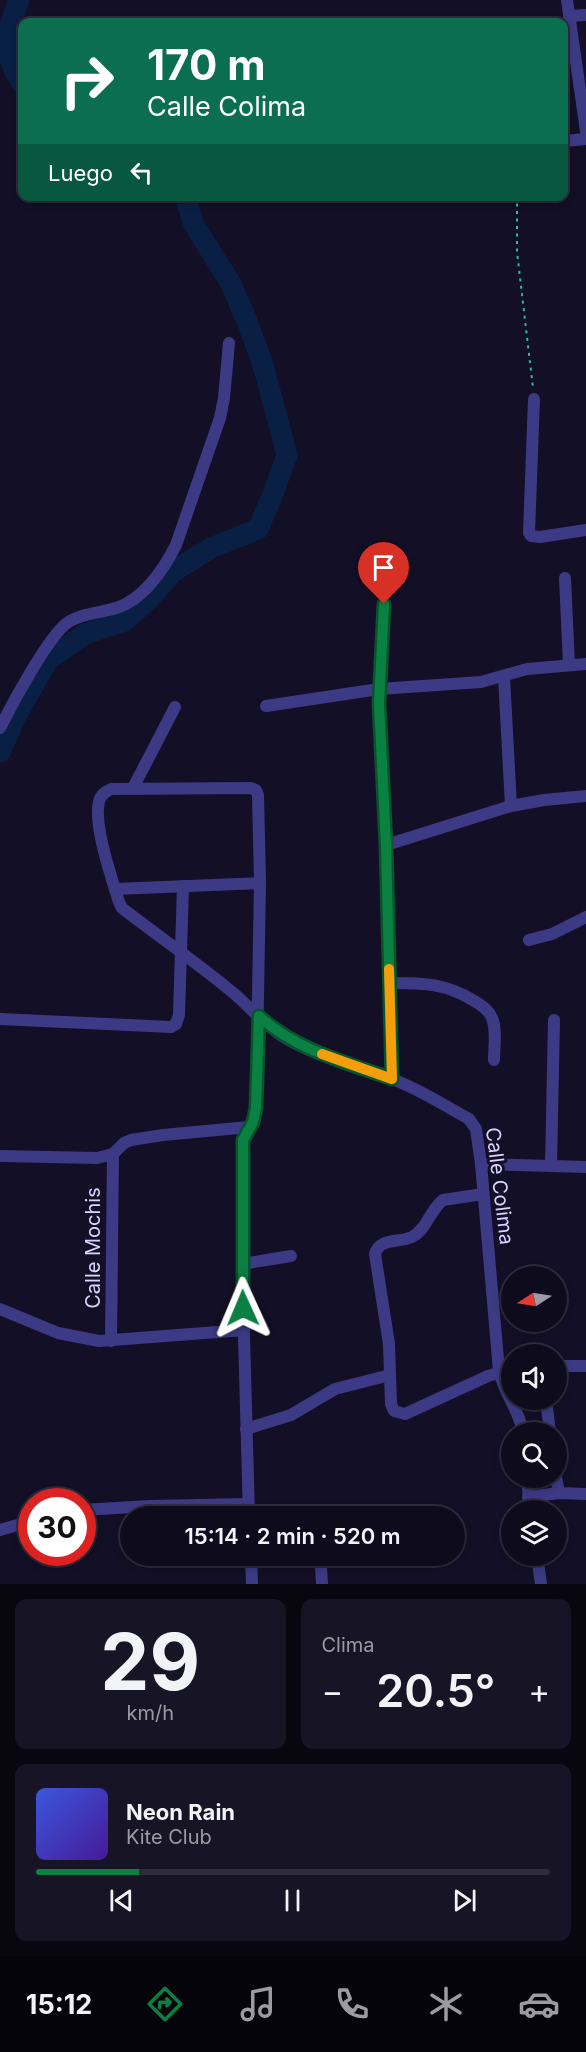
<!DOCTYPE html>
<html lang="es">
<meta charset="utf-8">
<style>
:root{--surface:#0e0b1c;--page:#171425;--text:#f1f3f6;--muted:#9b9ba3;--line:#2e2b3b;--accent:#0b8043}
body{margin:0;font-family:Inter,sans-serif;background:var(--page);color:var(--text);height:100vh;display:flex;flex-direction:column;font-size:22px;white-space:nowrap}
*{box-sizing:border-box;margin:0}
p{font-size:20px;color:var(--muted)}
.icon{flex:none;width:33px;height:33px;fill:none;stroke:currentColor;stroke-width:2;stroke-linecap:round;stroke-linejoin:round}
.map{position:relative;height:1584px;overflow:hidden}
.panel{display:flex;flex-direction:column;gap:15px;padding:15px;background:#08060f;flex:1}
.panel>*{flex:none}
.hud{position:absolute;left:18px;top:18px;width:550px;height:183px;border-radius:12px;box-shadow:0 3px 9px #0003,0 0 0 2px var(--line);background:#0b6e4f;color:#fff;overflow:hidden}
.needle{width:39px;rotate:258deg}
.buttons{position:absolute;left:501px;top:1266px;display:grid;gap:12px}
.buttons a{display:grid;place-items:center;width:66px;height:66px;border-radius:50%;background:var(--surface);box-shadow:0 3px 9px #0003,0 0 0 2px var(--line);font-size:30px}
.speed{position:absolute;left:18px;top:1488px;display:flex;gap:12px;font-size:30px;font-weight:700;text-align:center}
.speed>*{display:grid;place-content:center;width:78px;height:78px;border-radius:50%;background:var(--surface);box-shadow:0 3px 9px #0003,0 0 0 2px var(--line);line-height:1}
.speed .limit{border:9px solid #d22;background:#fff;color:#111}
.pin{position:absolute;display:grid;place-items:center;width:51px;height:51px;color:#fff;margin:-62px -26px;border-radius:50% 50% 50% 0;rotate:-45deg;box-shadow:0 0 6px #0007}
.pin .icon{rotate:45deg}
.me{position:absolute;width:66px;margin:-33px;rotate:359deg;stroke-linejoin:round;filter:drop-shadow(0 0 4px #0008)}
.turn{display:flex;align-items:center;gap:21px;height:126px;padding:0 30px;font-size:27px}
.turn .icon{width:78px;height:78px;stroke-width:2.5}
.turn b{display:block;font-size:42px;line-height:51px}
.then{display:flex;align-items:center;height:57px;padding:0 30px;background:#0003;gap:12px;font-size:22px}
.big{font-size:45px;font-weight:600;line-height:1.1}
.panel .card{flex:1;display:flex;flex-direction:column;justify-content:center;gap:9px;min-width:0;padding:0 21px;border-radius:12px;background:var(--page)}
.panel .dial{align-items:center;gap:0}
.dial b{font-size:78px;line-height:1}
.song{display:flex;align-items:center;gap:18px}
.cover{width:72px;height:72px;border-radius:9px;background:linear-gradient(135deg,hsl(230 70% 55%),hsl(260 70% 35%))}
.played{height:6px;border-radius:3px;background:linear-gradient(90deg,var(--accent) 20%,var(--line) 20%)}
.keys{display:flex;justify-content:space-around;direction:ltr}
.heat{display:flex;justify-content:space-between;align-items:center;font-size:33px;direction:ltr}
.panel .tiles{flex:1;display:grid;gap:15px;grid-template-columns:1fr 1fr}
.card:last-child{grid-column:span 2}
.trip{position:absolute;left:120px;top:1506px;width:345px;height:60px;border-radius:30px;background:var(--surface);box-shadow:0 3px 9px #0003,0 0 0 2px var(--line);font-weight:600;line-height:60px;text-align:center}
.menu{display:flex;height:96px;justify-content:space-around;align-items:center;background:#06040b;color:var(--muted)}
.menu .icon{width:42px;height:42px}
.menu .selected{color:var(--accent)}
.menu b{font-size:27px;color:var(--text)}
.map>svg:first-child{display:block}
</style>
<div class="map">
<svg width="586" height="1584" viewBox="0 0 586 1584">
<rect width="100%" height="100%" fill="#130f26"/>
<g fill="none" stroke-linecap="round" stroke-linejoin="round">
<g stroke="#0a1f44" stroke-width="21">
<path d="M19 0C6 34 0 51 22 83"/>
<path d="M0 752 16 716 48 660 85 634 125 621 149 599 174 571 211 548 258 529 273 494 287 455 263 365 247 321 230 282 194 225 185 196"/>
</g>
<path stroke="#2fb8b0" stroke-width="2" stroke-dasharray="3 4.5" stroke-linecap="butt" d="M517 196V252L533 388"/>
<g stroke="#3d3a85" stroke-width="12">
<path d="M567 0 586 131"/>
<path d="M569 16 586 15"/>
<path d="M564 141 586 139"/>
<path d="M534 399 529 533 531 536 540 537 586 530"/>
<path d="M565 578 569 665"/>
<path d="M384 604 379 703 386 845 392 1079"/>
<path d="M504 677 511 806"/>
<path d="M266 706 379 689 481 682 527 669 586 664"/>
<path d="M0 728C12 704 48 637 67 623 81 613 101 613 116 608 143 600 164 569 176 545L220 418 224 398 229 343"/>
<path d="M133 788 175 707"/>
<path d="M386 845 511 806 544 800 586 796"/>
<path d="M115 889 260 883"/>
<path d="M529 940 552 934 586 917"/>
<path d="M390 983C424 983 446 983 476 1002 482 1006 489 1010 492 1018 497 1029 494 1048 494 1060"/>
<path d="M0 1019 171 1027 176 1024 179 1015 183 886"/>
<path d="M0 1156 97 1158 113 1154 124 1143 131 1140 163 1135 249 1127"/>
<path d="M481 1164 586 1167"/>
<path d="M551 1166 554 1020"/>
<path d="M483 1194 443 1200C430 1210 427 1229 412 1237 398 1243 379 1238 375 1254L389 1344 391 1404 394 1411 405 1414 488 1376 512 1369"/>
<path d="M242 1264 291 1256"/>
<path d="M0 1309 58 1333 99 1341 244 1330"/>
<path d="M111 1341 113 1154"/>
<path d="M556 1366H586"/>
<path d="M546 1400 550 1432"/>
<path d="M246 1429 291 1415 335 1389 390 1375"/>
<path d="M556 1477 559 1493"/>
<path d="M527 1478 530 1510"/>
<path d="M528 1497 559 1493 586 1494"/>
<path d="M82 1510 150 1506 248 1504"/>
<path d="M249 1516 242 1264 243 1140 253 1121 256 1108 260 883 258 795 256 790 251 788 111 789C105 792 100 795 99 802 93 824 112 879 119 902L122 908C158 936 196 962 231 991 248 1005 263 1023 282 1036 315 1057 356 1065 392 1079 419 1089 444 1105 469 1119L476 1129 481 1164 499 1371C504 1393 519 1410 523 1432"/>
<path d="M0 1530 32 1521"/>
<path d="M251 1556 252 1584"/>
<path d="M537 1556 541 1584"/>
<path d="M321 1567 322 1584"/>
</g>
</g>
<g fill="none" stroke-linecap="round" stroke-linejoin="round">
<g stroke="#07532c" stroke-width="15">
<path id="route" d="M243 1308V1140L253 1122 256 1108 259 1016C296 1050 345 1062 392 1079L386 845 379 703 384 604"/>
</g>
<use href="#route" stroke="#0b8043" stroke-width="10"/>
<path stroke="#f59e0b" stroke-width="10" d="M322 1054 392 1079 389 969"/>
</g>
<g text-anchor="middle" stroke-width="6" stroke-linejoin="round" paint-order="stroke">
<g font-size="20" fill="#d9d4ff" stroke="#130f26">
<text transform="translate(500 1186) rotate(83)" y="7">Calle Colima</text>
<text transform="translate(93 1248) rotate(-90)" y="7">Calle Mochis</text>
</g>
</g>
</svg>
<div class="buttons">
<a><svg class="needle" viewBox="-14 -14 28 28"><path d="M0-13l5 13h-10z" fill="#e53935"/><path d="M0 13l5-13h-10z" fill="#9b9ba3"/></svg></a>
<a><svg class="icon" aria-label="sound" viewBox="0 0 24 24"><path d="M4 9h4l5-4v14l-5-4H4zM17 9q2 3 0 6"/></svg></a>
<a><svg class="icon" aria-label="search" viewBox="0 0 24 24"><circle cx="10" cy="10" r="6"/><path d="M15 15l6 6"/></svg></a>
<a><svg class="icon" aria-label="layers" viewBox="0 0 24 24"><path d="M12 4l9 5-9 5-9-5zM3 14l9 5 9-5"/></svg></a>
</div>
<div class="speed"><div class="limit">30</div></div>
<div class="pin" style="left:384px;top:604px;background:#d93025"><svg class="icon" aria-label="arrive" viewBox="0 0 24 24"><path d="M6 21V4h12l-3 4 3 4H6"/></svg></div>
<svg class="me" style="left:243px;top:1308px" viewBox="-20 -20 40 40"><path d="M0-17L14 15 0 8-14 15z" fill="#0b8043" stroke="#fff" stroke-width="4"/></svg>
<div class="trip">15:14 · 2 min · 520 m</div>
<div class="hud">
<div class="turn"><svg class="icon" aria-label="right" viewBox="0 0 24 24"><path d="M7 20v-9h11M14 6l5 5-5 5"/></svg><div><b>170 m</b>Calle Colima</div></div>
<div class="then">Luego<svg class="icon" aria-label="left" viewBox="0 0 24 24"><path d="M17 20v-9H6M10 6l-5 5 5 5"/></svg></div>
</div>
</div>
<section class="panel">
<div class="tiles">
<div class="card dial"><b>29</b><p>km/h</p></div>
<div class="card"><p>Clima</p>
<div class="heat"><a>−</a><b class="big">20.5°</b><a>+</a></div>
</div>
<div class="card">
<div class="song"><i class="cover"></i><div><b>Neon Rain</b><p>Kite Club</p></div></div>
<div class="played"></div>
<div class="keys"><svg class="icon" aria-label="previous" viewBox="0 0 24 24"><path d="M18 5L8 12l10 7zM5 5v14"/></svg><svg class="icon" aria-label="pause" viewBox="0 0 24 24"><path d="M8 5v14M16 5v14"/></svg><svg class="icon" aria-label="next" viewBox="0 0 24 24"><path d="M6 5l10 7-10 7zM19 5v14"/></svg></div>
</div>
</div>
</section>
<nav class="menu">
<b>15:12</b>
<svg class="icon selected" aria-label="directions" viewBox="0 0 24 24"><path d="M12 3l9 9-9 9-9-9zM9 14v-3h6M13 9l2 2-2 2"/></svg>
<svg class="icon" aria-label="music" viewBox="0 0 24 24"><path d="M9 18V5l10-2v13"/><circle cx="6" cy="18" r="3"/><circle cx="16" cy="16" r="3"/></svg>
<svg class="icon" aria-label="phone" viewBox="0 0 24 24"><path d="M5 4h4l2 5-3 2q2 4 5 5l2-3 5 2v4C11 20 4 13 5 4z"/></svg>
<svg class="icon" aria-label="climate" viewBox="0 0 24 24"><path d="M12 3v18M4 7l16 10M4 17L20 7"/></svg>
<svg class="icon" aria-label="car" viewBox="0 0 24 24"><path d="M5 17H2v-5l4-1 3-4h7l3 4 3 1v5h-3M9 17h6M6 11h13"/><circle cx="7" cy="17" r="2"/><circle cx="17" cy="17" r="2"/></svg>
</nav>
